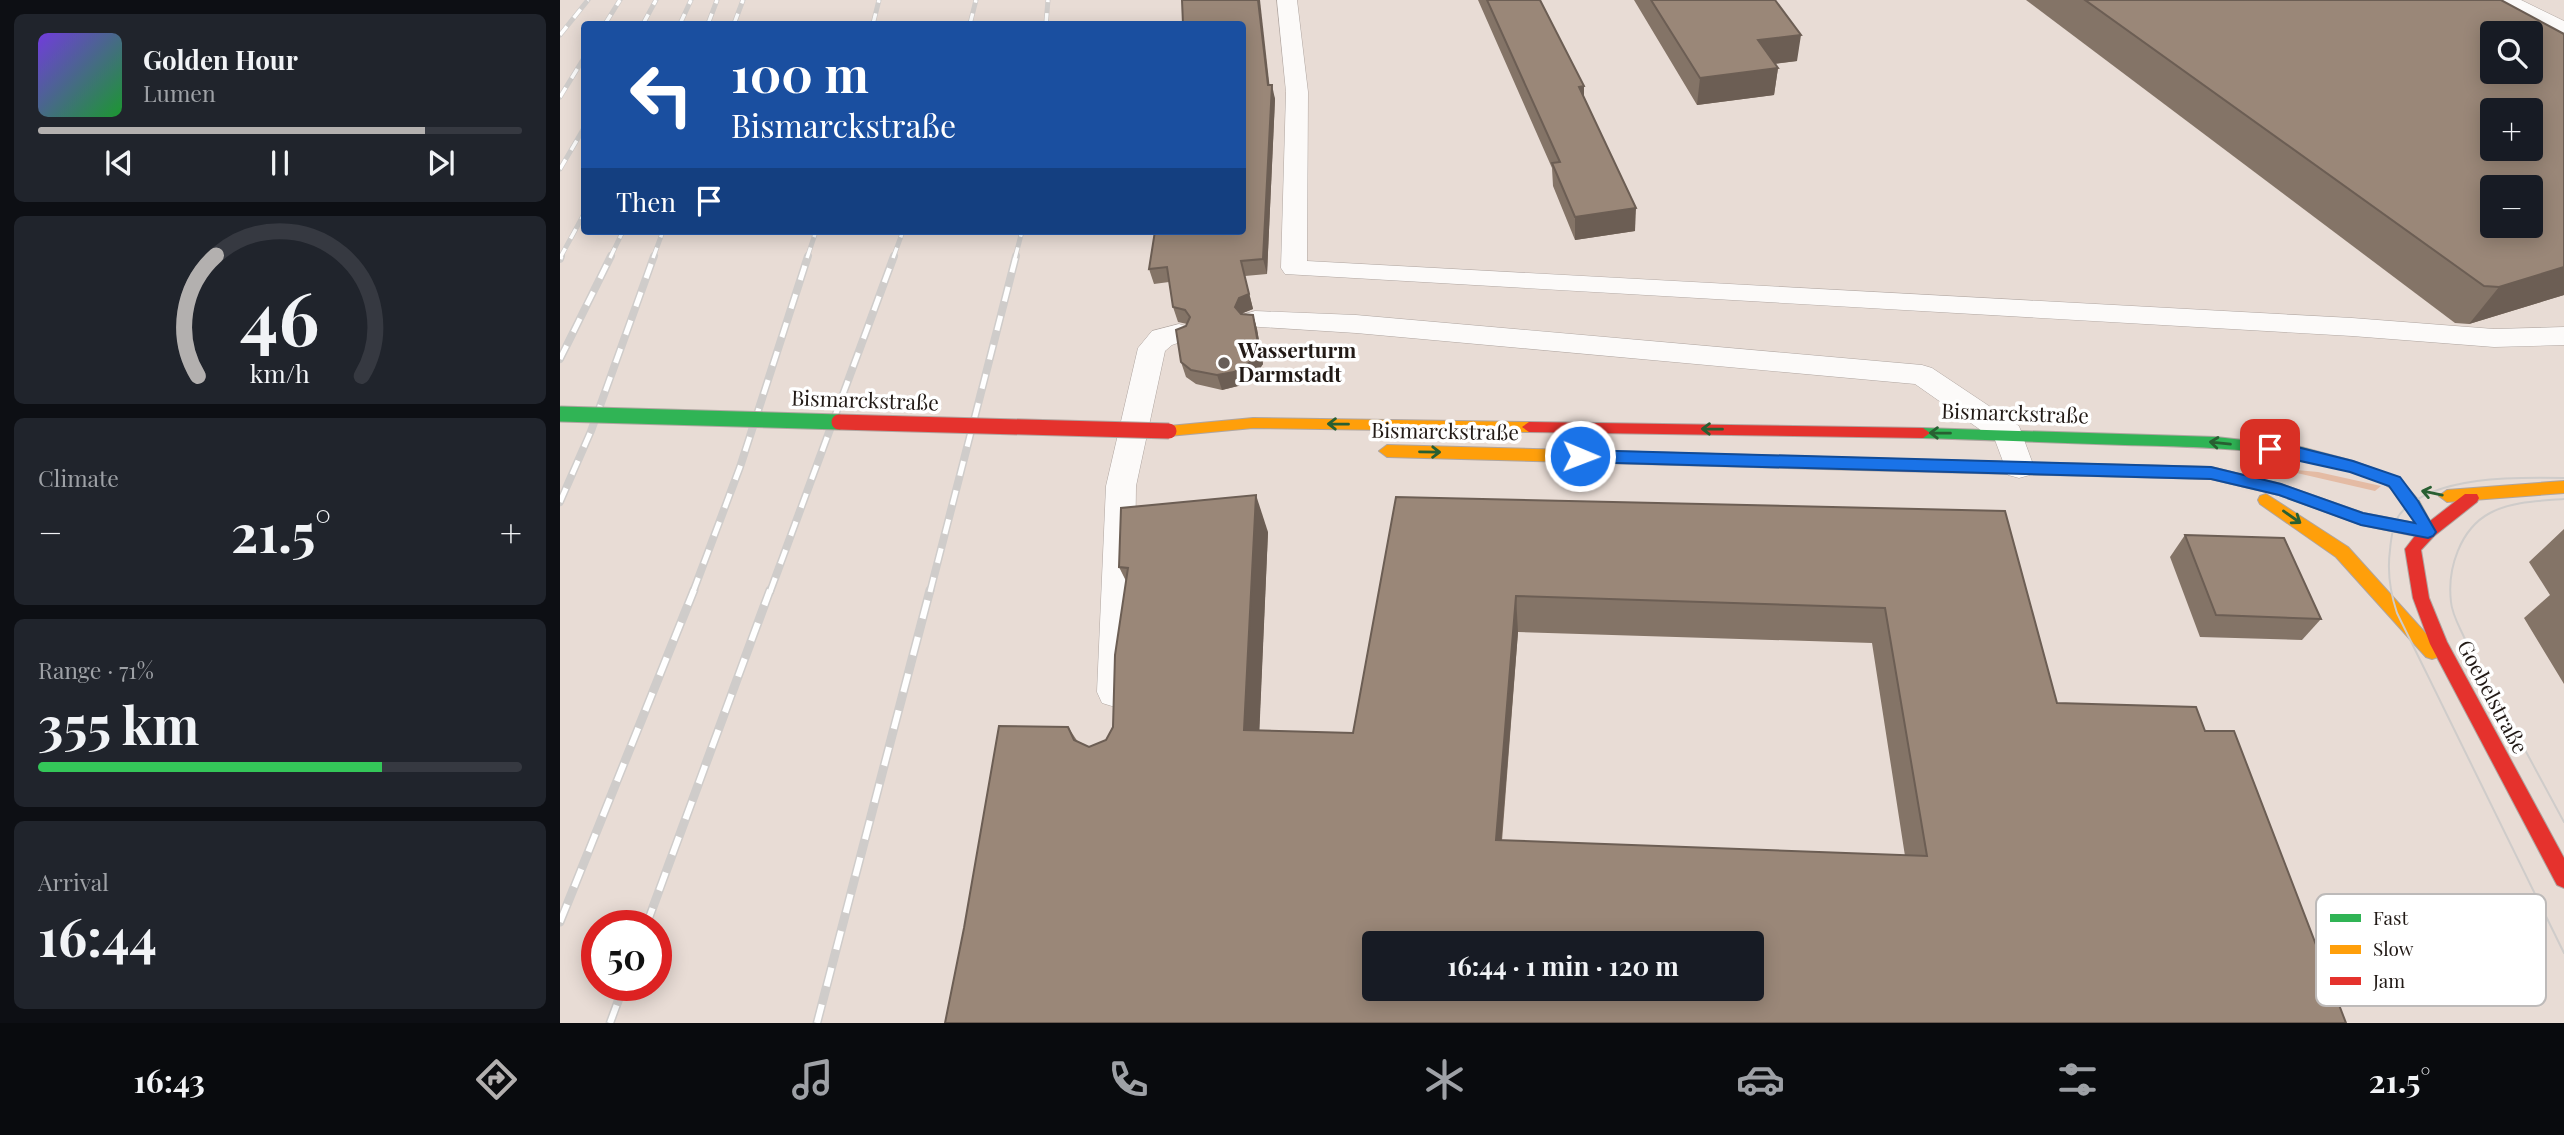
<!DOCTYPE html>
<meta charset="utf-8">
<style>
:root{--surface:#171b24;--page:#20242c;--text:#f1f3f6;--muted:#9ea1a6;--line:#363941;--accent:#b3b0af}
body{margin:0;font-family:"Playfair Display",serif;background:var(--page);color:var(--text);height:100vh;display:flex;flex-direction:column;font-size:26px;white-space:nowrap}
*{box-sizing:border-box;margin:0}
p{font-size:23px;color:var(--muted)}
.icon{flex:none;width:38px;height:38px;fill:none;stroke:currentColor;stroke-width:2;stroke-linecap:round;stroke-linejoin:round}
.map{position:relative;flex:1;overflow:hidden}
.drawer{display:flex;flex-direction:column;gap:14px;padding:14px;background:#0d0f14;width:560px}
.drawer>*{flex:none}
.banner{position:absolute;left:21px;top:21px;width:665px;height:214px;border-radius:7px;box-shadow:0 4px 18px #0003;background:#1a4fa0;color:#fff;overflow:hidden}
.tools{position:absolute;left:1920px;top:21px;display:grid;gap:14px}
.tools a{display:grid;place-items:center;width:63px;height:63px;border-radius:7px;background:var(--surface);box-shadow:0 4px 18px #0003;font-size:35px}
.speed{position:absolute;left:21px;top:910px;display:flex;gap:14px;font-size:35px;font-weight:700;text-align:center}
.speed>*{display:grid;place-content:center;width:91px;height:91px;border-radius:50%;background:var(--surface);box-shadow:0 4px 18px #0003;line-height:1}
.speed .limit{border:10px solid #d22;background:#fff;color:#111}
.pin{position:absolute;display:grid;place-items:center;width:60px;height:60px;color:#fff;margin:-30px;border-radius:14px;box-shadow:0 4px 10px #0006}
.me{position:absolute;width:77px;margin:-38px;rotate:91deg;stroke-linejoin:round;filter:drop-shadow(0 0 5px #0008)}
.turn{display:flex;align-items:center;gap:24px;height:147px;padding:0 35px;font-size:32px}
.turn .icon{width:91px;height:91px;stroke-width:2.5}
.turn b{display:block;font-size:49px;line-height:60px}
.then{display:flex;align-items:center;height:66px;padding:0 35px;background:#0003;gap:14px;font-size:26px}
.big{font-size:52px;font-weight:700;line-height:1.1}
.drawer .tile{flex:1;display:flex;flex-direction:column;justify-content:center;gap:10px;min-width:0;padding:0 24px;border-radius:10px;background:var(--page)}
.drawer .dial{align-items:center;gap:0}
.dial svg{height:182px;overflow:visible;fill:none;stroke:var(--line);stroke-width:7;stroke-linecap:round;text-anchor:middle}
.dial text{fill:var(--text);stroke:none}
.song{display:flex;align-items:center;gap:21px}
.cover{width:84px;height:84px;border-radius:10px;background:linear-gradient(135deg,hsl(260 70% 55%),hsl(130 70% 35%))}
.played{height:7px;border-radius:4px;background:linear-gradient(90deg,var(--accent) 80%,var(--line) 80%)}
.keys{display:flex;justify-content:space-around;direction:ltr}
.heat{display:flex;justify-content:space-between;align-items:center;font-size:38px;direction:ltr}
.charge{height:10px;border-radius:5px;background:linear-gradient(90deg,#34c759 71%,var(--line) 0)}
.trip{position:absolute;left:802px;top:931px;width:402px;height:70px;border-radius:7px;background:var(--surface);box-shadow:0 4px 18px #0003;font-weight:700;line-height:70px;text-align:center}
.dock{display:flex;height:112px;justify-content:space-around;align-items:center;background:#090b0e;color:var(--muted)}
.dock .icon{width:49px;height:49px}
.dock .active{color:var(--accent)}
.dock b{font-size:32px;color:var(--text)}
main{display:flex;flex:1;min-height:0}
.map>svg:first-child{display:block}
</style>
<main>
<section class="drawer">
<div class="tile">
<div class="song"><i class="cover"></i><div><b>Golden Hour</b><p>Lumen</p></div></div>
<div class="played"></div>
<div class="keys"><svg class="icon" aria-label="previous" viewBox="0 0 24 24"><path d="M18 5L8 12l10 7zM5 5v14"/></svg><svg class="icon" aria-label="pause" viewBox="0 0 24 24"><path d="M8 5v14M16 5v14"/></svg><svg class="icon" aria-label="next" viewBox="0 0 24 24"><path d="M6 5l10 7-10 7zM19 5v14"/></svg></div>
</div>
<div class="tile dial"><svg viewBox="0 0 100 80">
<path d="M14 69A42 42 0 1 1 86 69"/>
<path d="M14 69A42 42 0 0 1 22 16" stroke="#b3b0af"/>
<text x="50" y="56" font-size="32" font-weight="700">46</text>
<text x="50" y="72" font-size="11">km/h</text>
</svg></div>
<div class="tile"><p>Climate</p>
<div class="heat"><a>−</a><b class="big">21.5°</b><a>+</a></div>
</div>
<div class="tile"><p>Range · 71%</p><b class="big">355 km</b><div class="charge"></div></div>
<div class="tile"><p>Arrival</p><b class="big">16:44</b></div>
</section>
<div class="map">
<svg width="2004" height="1023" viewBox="0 0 2004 1023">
<rect width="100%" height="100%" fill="#e8dcd5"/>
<path fill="#e4bba4" d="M1715 468 1758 472 1821 486 1815 491Z"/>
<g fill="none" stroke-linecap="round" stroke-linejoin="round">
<g stroke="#afa5a0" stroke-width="1">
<g id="lane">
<path d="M717 0H737L748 92 747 261 1792 318 1934 329 2004 327V345L1934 347 1792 336 725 274 721 268 726 92Z"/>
<path d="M1935 0H1961L2004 21V35L1938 4Z"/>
<path d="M695 311 796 315 1362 365 1372 368 1459 426 1474 467 1470 475 1459 478 1448 475 1435 440 1355 384 796 333 685 326 681 320 685 314Z"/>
<path d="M619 324 629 327 633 333 629 339 612 345 605 351 576 486 573 692 568 703 555 707 542 703 537 692 546 486 578 348 592 331Z"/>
</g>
</g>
<g stroke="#afa5a0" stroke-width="2">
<path id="fast" d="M1363 428 1656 437 1737 446 1793 461 1839 478 1859 501 1876 532 1874 536H1862C1854 520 1843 494 1826 485 1753 448 1645 447 1565 445 1498 443 1430 440 1363 438L1356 433Z"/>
</g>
<g stroke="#afa5a0" stroke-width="2">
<g id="slow">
<path d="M693 418 969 422 976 427 969 432 693 428 609 436 602 431 609 426Z"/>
<path d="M827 445 1336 459 1344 465 1336 471 827 457 819 451Z"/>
<path d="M2004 481V493L1887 502 1879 496 1887 490Z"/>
<path d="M1706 494 1788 547 1878 647 1881 652 1878 657 1872 659 1866 657 1776 557 1700 504 1698 500 1700 496Z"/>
</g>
</g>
<g stroke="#afa5a0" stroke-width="2">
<g id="jam">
<path d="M969 422 1363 428 1370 433 1363 438 969 432 962 427Z"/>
<path d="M1336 459 1651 467 1721 484 1803 513 1865 525 1905 494H1917L1919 498 1917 502 1874 536 1861 550 1869 598 1887 642 2004 858V888L1997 885 1870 644 1853 598 1845 549 1855 536 1802 525 1719 495 1651 479 1336 471 1328 465Z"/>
</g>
</g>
<use href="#lane" fill="#fcfaf9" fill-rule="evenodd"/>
<use href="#fast" fill="#30b455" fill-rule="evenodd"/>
<use href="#slow" fill="#ff9f0a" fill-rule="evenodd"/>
<use href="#jam" fill="#e5322d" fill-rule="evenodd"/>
<g stroke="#cfccca" stroke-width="2">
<path d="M2004 478C1959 477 1872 475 1840 514 1833 523 1831 538 1830 550 1827 572 1830 592 1837 613L2004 953"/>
<path d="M2004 499C1980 501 1952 501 1930 513 1900 529 1887 569 1891 602 1892 614 1899 626 1904 637L2004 822"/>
</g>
<g stroke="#cfccca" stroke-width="5">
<g id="rail-far2">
<path d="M45 24 60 0"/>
<path d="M83 24 96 0"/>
<path d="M120 24 131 0"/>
<path d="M148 24 157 0"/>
<path d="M174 24 183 0"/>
<path d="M313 24 319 0"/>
<path d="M410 24 416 0"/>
<path d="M486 24 488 0"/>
<path d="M0 35 28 0"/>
<path d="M0 97 24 58"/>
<path d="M0 169 24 128"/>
<path d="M0 258 24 214"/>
<path d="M50 258 63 231"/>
<path d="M93 258 103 231"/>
<path d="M247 258 256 231"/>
<path d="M333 258 343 231"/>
<path d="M455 258 462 231"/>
</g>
</g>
<g stroke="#cfccca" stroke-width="8">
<g id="rail-far1">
<path d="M0 259 1 256"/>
<path d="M0 359 51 256"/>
<path d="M0 502 31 431 94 256"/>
<path d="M133 592 180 467 248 256"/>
<path d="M210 592 334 256"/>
<path d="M370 592 456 256"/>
</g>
</g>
<g stroke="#cfccca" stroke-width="9">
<g id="rail">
<path d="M0 922 134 590"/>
<path d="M86 926 210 590"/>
<path d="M50 1023 64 985"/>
<path d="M257 1023 370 590"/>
</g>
</g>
<use href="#rail-far2" stroke="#fff" stroke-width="3.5" stroke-dasharray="11" stroke-linecap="butt"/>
<use href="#rail-far1" stroke="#fff" stroke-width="5" stroke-dasharray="15" stroke-linecap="butt"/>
<use href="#rail" stroke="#fff" stroke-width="6" stroke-dasharray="19" stroke-linecap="butt"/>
<g stroke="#afa5a0" stroke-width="17" stroke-linecap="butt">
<path id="fast-bridge" d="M0 414 279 422"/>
</g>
<g stroke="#afa5a0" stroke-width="17" stroke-linecap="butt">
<path id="jam-bridge" d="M279 422 609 431"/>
</g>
<use href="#fast-bridge" stroke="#30b455" stroke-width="15"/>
<use href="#jam-bridge" stroke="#e5322d" stroke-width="15"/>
</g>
<g fill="#847467" fill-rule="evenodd">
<path d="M918 0H980L1024 86V98L1075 231 1015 240 993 186 992 168Z"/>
<path d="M1074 0H1215L1237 61 1215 64 1218 68 1214 95 1137 105Z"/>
<path d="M1466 0H1941L2004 295 1909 324 1895 323Z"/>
<path d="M710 85 715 99 707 274 685 276 693 309 683 313 682 314 693 315 697 329 703 364 694 377 678 386 662 390 636 384 626 377 621 362 627 324 618 322 613 307 609 282 594 284 589 269Z"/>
<path d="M836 497 1445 511 1497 703 1645 731 1786 1023H385L508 727 518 742 529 747 546 740 553 727 566 581 559 567 708 532 699 731 793 733ZM958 632 1312 643 1345 856 942 841Z"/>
<path d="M2004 529V684L1964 618 1990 595 1969 562Z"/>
<path d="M1625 535 1761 619 1742 640 1640 637 1610 557Z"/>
</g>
<g fill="#6c5e54">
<path d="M698 0H700L711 99 708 85Z"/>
<path d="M1241 35 1237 61 1194 66 1198 40Z"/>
<path d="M1218 68 1214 95 1137 105 1140 78Z"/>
<path d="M712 85 715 99 707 274 703 259Z"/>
<path d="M1024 86V109L1019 87Z"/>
<path d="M1076 208 1075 231 1015 240V217Z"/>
<path d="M681 261 693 309 683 313 679 321 675 307 679 298Z"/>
<path d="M2004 267V295L1909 324 1939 287Z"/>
<path d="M693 315 697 329 703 364 694 377 678 386 662 390 657 375Z"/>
<path d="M696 495 708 532 698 763 684 730Z"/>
<path d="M956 596 958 632 939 870 936 840Z"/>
</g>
<g fill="#9a8778" stroke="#6c5e54" stroke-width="2" fill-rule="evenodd">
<path d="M622 0H698L708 85H712L703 259 681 261 689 294 679 298 675 307 681 314 693 315 699 349 690 362 674 372 657 375 631 370 621 362 616 330 626 326 630 317 625 310 613 307 607 267 589 269 595 231H682V24H623Z"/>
<path d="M927 0H980L1024 86 1019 87 1076 208 1015 217 992 163 1000 162Z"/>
<path d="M1091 0H1215L1241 35 1198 40 1218 68 1140 78Z"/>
<path d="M1525 0H1941L2004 34V267L1939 287 1924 286ZM1932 33H1970V72H1932ZM1932 110H1970V149H1932ZM1932 187H1970V226H1932Z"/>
<path d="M696 495 684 730 793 733 836 497 1445 511 1497 703 1636 707 1645 731H1674L1786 1023H385L404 928 439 726 508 727 514 740 529 747 546 740 553 727 555 655 568 568 559 567 561 508ZM956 596 1325 608 1367 856 936 840ZM814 943H1192V989H814Z"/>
<path d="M1625 535 1724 538 1761 619 1656 615Z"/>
</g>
<defs><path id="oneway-shaft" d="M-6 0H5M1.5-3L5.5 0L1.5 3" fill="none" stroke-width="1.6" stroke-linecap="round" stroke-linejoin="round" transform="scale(1.75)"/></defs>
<g stroke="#285f32">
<use href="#oneway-shaft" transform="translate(778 424) rotate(-179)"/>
<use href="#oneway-shaft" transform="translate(1152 429) rotate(-179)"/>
<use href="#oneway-shaft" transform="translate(1380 433) rotate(-179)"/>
<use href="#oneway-shaft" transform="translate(1660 443) rotate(-174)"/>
<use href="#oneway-shaft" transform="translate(870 452) rotate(1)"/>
<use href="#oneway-shaft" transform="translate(1872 493) rotate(-168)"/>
<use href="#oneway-shaft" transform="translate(1732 517) rotate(35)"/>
</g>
<path fill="#1a73e8" stroke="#114b97" stroke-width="2" d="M1710 443 1737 447 1793 461 1840 477 1858 501 1876 532 1873 536 1868 538 1801 525 1719 495 1651 479 1020 462 1013 456 1020 450 1651 467 1721 484 1803 513 1855 523 1829 486 1790 472 1704 453 1702 449 1704 445Z"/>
<circle fill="#675e59" stroke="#fff" stroke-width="2.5" cx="664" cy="363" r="7"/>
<g text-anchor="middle" stroke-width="7" stroke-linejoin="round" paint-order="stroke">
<g font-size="21" font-weight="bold" fill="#221a16" stroke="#fff" text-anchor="start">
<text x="678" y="358">Wasserturm<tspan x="678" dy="24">Darmstadt</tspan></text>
</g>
<g font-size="21" fill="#221a16" stroke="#fff">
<text transform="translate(305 401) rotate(2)" y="7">Bismarckstraße</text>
<text transform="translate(1455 414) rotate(2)" y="7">Bismarckstraße</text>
<text transform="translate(885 432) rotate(1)" y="7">Bismarckstraße</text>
<text transform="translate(1932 697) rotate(62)" y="7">Goebelstraße</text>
</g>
</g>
<rect x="1756" y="894" width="230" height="112" rx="10" fill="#fff" stroke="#bdbab9" stroke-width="2"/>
<rect x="1770" y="914" width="31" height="8" fill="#30b455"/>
<rect x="1770" y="945" width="31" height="9" fill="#ff9f0a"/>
<rect x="1770" y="977" width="31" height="8" fill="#e5322d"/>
<g font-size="19" fill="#221a16">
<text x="1813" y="925">Fast</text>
<text x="1813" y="956">Slow</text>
<text x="1813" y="988">Jam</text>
</g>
</svg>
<div class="tools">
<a><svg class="icon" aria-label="search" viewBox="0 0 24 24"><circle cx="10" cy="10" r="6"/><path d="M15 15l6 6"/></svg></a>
<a>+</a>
<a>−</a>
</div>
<div class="speed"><div class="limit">50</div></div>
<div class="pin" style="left:1710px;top:449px;background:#d93025"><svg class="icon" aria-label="arrive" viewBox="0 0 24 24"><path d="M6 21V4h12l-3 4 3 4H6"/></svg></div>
<svg class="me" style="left:1020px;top:456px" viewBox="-20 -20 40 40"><circle r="17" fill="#1a73e8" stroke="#fff" stroke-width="3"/><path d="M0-11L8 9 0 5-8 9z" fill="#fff"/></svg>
<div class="trip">16:44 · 1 min · 120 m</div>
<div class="banner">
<div class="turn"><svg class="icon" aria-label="left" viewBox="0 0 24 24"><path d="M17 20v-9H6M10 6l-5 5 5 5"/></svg><div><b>100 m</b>Bismarckstraße</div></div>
<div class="then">Then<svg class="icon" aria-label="arrive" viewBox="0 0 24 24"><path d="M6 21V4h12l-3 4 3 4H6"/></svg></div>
</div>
</div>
</main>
<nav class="dock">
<b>16:43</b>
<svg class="icon active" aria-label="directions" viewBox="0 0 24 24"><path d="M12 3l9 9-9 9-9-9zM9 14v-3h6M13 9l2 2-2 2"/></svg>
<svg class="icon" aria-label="music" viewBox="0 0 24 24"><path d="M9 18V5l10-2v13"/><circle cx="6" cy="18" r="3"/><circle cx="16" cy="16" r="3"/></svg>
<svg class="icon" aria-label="phone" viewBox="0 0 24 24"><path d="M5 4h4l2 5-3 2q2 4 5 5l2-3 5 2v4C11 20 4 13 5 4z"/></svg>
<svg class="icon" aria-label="climate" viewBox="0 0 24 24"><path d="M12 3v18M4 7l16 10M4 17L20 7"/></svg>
<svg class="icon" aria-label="car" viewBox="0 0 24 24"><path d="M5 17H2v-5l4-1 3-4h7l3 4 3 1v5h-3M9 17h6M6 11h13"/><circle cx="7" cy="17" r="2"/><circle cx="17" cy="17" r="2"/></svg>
<svg class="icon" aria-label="filters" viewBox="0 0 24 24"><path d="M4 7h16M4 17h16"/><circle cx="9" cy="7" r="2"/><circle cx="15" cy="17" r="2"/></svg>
<b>21.5°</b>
</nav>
